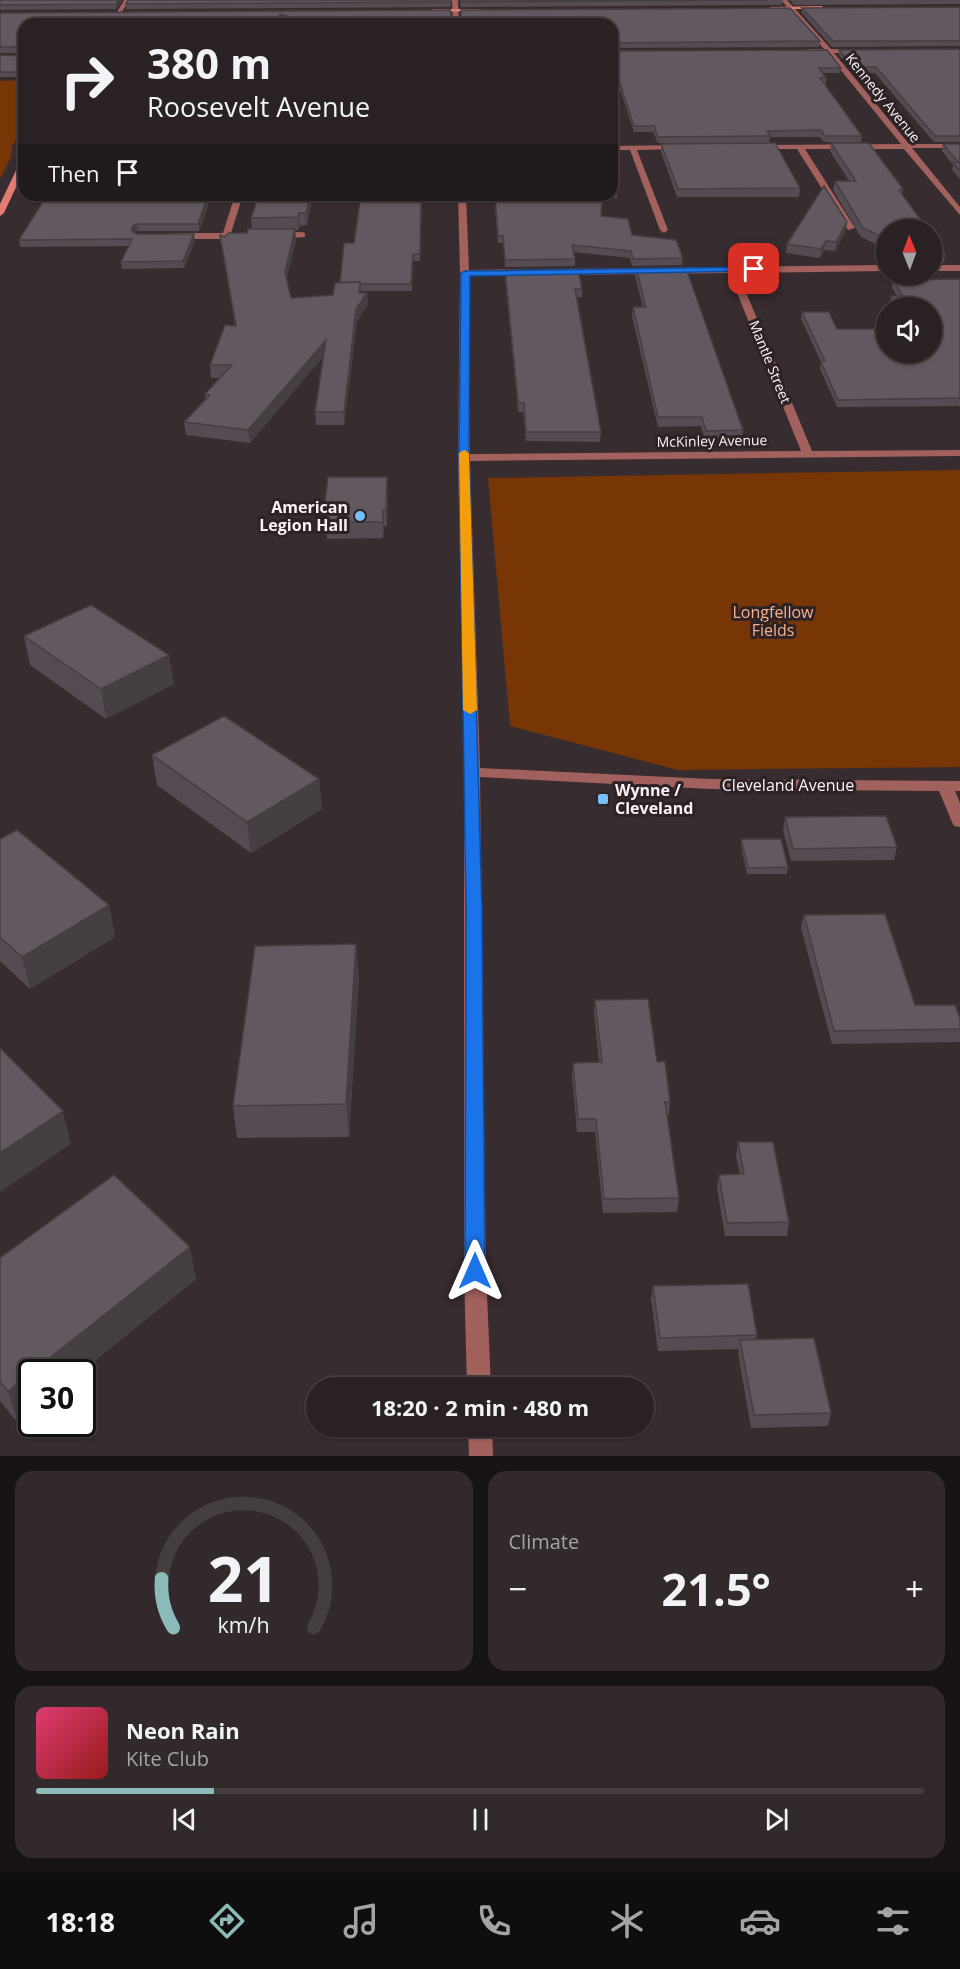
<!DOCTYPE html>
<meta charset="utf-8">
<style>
:root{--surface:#292123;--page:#31292b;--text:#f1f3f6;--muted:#a5a3a6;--line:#453e41;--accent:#8bbbb9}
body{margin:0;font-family:"Open Sans",sans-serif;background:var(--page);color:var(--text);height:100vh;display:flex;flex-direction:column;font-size:22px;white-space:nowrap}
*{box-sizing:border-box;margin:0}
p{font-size:20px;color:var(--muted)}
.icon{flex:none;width:33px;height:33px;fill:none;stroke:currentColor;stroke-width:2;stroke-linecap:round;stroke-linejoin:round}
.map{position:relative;height:1456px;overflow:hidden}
.panel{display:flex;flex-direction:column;gap:15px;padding:15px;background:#171213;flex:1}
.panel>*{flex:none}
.guide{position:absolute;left:18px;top:18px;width:600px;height:183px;border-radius:18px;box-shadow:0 2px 4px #0004,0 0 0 2px var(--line);background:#292123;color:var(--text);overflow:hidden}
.needle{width:39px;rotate:359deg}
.controls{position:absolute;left:876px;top:219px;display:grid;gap:12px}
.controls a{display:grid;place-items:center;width:66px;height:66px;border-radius:50%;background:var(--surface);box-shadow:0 2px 4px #0004,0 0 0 2px var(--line);font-size:30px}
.speed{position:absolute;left:18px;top:1359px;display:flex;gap:12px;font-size:30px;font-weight:700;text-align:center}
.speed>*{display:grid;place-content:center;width:78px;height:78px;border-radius:50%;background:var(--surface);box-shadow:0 2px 4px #0004,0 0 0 2px var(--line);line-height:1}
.speed .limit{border:3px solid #111;border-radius:9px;background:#fff;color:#111}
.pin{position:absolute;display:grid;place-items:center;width:51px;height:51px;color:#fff;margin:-26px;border-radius:12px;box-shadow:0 3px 9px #0006}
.me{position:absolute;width:66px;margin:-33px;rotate:0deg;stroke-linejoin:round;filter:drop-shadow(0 0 4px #0008)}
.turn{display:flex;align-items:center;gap:21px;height:126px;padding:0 30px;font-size:27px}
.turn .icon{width:78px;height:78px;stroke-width:2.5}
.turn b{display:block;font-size:42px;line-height:51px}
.then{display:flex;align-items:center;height:57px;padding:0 30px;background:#0003;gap:12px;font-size:22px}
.big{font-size:45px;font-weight:700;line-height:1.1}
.panel .tile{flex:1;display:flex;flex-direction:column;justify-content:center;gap:9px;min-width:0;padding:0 21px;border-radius:18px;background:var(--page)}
.panel .dial{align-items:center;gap:0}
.dial svg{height:156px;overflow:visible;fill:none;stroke:var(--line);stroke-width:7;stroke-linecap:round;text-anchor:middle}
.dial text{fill:var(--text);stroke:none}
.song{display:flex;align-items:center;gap:18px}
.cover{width:72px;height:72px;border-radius:9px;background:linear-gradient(135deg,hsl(340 70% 55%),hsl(0 70% 35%))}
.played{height:6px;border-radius:3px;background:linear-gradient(90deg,var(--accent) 20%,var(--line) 20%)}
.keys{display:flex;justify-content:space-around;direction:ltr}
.heat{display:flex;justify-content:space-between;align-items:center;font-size:33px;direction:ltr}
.panel .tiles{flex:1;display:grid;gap:15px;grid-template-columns:1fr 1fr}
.tile:last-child{grid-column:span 2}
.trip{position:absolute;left:306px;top:1377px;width:348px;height:60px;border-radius:30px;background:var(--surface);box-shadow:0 2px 4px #0004,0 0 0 2px var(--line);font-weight:700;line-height:60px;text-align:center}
.menu{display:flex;height:96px;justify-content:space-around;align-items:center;background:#100d0e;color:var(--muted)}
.menu .icon{width:42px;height:42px}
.menu .on{color:var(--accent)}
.menu b{font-size:27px;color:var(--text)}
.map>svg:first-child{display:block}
</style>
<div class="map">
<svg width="960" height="1456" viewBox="0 0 960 1456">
<rect width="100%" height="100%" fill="#372c2f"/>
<g fill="#783505">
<path d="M24 80V129L12 146 11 157 0 179V81Z"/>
<path d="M960 470V767L678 770 510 726 488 478Z"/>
</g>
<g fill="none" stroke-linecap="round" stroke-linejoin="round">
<g fill="#a2615c" fill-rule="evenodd">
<path d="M124 0H130L120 14H116Z"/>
<path d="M452 0H458L459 24H453Z"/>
<path d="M781 0H787L831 49 860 50 858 53H834L909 144H960V148H912L960 207V215L904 149H805L855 228 848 230 797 149H753L752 147 756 145 901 144 827 53 805 52 807 49H824Z"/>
<path d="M681 145 685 147 684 149 637 150 668 230 664 233 660 230 630 150H612V146Z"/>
<path d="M235 195H243L231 233 246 234V238L230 239 227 245 224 246 220 243 221 239H174L170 236 174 233H223Z"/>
<path d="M458 195H466L469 270 524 269 529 272 524 275 470 276V454L801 451 729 273 560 275 555 272 560 269 886 265V271L738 273 812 451 960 450V456L470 461 480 768 710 779 960 781V791H955L960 803V827L954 826 952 822 939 791 710 789 480 777 486 1271 491 1388H467L464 1271V772L458 458 460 273Z"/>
<path d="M302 232 305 233V237L276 239 272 236 276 233Z"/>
<rect x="932" y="265" width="28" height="6"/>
<path d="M468 1426H492L493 1456H469Z"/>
</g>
<g fill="#e27b73" fill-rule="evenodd">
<path d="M822 6 824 9H768L771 7Z"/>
<path d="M432 9H480L483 11 430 12Z"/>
<path d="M24 160V170L4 213 0 216V204L20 162Z"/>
</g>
</g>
<g fill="#544c52">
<path d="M0 0H122L116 9 0 10Z"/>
<path d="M128 0H452L450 7 126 9V4Z"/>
<path d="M460 0H783L782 5 461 7Z"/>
<path d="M790 0H960V4L794 5Z"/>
<path d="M960 7V46L832 47 802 13V8Z"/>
<path d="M790 8 820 41 819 47 612 48V24H295L281 19 279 24H24V53H0V13L450 10 453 21 461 20V10Z"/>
<path d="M960 49V142H934L875 73H853L839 55V50Z"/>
<path d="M612 51 841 68 840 73H823L826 78V84H825L862 136 861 142H824L820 137H770L769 143H658L653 132H634L615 74H612Z"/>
<path d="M24 53V77H0V55L23 56Z"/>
<path d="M831 143 903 189 902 194 886 230V249L861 237 833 190 835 181H849L830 151Z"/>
<path d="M661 144 800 188 799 197H677L661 152Z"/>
<path d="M943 144H960V179L952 170 953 165 942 151Z"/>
<path d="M612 172 617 191V198H582L581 195H612Z"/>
<path d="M212 195 199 231H138L135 233 137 234 195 241 184 268 122 269 121 262 129 246 20 247 19 240Z"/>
<path d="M313 195 307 225 300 226 298 230H295L296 240 286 280 291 298 333 295 340 282 354 243 422 195 420 261H413L412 291H360L361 293H367L368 304 357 321 344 425H316L315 412 323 356 250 443 186 435 184 422 205 400V394L220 378H211L210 365 235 326 220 235 224 237 247 233 252 229 251 218Z"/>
<path d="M494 195H529L530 202 602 216 632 235 683 258 682 265 632 266 630 258 573 252 575 259V266L505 267 503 243H498Z"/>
<path d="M846 230 835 251 824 250 820 258 786 253 787 244Z"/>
<path d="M932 234 945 254 944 263H932Z"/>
<path d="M636 268 743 430 742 440H705L701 426 658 427 632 316 633 307H643L635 276Z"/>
<path d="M505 270 582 289V297H577L601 432 600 442 526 441 523 412H518L505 278Z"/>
<path d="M960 279V407L959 406 837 407 820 369 821 362 801 319 802 312 886 352 932 308H892L890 303 891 296H897L892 287 893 280Z"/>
<path d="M387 477 388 493 387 526H384L383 538 327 539 324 510Z"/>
<path d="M24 636 174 684 106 719 30 665Z"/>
<path d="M152 755 319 779 322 809 251 853 157 785Z"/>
<path d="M785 817 897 847 894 860 791 861 783 830Z"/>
<path d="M0 839 109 905 115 937 30 989 0 961Z"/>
<path d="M741 839 788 867 787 874H747L741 846Z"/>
<path d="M804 915 915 1005 960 1019V1042L832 1044 801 928Z"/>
<path d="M359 976 349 1137 237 1138 233 1106Z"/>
<path d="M595 1000 657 1062 670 1102 669 1115H667L679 1198 677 1212 603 1213 595 1132H577L572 1076 573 1063 599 1062 594 1013Z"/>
<path d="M738 1142 789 1222 787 1236H725L717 1188 719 1175 740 1174 736 1156Z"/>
<path d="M0 1258 196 1279 18 1423 0 1401Z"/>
<path d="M653 1286 757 1335 756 1340 831 1413 828 1426 751 1428 738 1354 739 1349 658 1351 651 1299Z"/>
</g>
<g fill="#453e42">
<path d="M118 0H122L116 9V4Z"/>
<path d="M280 14 281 19 279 24H276Z"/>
<path d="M208 195H212L199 231 198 224Z"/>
<path d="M310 195H313L307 225 306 213Z"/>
<path d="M299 213 300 226 298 230V217Z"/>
<path d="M847 222 846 230 835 251 836 242Z"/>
<path d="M137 224 138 231 133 234V238L132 227Z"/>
<path d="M295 229 296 240 285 284V272Z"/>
<path d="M194 234 195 241 184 268 183 261Z"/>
<path d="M826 241 824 250 820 258 821 249Z"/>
<path d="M360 282 361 294 367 293 368 304 357 321 344 425V412Z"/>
<path d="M326 340 327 353 250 443 248 430Z"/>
<path d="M387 477 388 493 387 526 386 510Z"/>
<path d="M383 510 384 526 383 538Z"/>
<path d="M169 655 174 684 106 719 101 689Z"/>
<path d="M319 779 322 809 251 853 247 822Z"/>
<path d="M109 905 115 937 30 989 22 957Z"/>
<path d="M356 944 359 976 349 1137 346 1104Z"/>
<path d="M63 1111 71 1144 0 1192V1153Z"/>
<path d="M190 1247 196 1279 81 1372H32V1412L18 1423 8 1391Z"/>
</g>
<g fill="#62585f" stroke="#453e42" stroke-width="1.5">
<path d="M0 0H118L116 4 0 5Z"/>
<path d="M128 0H450V2L126 4Z"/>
<path d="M460 0H766L461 2Z"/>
<path d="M960 7V41H833L802 8Z"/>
<path d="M790 8 820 41 612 43V24H310L280 14 276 24H24V48L23 47H0V13L450 10 453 21 461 20V10Z"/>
<path d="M960 49V136H935L876 67H854L839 50Z"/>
<path d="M827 50 841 68H819L826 78H820L862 136H825L821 130 767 131 770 136 658 137 654 126H634L615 68H612V51Z"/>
<path d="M24 53V72H0V55L23 56Z"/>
<path d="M775 143 800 188 678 189 661 144Z"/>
<path d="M831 143H869L903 189 899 190 928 230H886V239L863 228 835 181H856Z"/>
<path d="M943 144H960V171L953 163H959Z"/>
<path d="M612 172 617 191H612Z"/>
<path d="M824 186 847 222 836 242 826 241 821 249 787 244Z"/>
<path d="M47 195H208L198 224H137L132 227V231L137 234H194L183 261 121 262 132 239 19 240Z"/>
<path d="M259 195H310L306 213H299L298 217 251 218Z"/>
<path d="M361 195H421L420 254H413L411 284H360V282H340L344 243H354Z"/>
<path d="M495 195H529L530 202 602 201 601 216 628 219 632 235 676 240 683 258 633 259 631 251 572 245 575 259 505 260 503 236H498Z"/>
<path d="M248 229H295L285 272 291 298 333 295 335 283 360 282 359 293H367L356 309 344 412H315L326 340 248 430 184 422 210 395 205 394 232 365H210L225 325 236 326 220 235 224 237 229 233H247Z"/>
<path d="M932 234 945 254H934L932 259Z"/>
<path d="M636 268H686L743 430 706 431 702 417H658L633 307H646Z"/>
<path d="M578 269 582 289H575L601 432H526L524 403H518L505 270Z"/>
<path d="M960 279V398L838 400 821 362 825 361 802 312H829L837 329H886V352H932V308H898L891 296H903L893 280Z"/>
<path d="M328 477H387L386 510H383V522H326L327 510H324Z"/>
<path d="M91 605 169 655 101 689 24 636Z"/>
<path d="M224 716 319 779 247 822 152 755Z"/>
<path d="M886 816 897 847 793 849 785 817Z"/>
<path d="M17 830 109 905 22 957 0 937V839Z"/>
<path d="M741 839H781L788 867 748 868Z"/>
<path d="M885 914 915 1005H955L960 1019V1029L834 1031 804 915Z"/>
<path d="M356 944 346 1104 233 1106 255 946Z"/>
<path d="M648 999 657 1062 665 1061 670 1102H665L679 1198 604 1199 596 1119H578L573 1063 602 1062 595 1000Z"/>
<path d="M0 1048 63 1111 0 1153Z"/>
<path d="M738 1142H773L789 1222 727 1223 719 1175 744 1174Z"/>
<path d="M114 1175 190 1247 8 1391 0 1382V1258Z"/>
<path d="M748 1284 757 1335 660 1338 653 1286Z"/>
<path d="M814 1338 831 1413 754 1415 740 1340Z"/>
</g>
<path fill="#1a73e8" stroke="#114b97" stroke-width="1.5" d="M754 267 758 269 757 271 470 276 469 450 482 909 485 1271 482 1277 475 1280 468 1277 465 1271 466 909 459 450 461 273 465 271Z"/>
<path fill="#f59e0b" d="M464 450 469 453 477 710 470 714 463 710 459 453Z"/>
<g fill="#77bff7" stroke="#2d2225" stroke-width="2">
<circle cx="360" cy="516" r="6"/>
<rect x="597" y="793" width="12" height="12" rx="3"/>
</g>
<g text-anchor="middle" stroke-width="6" stroke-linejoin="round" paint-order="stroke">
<g font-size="14" fill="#faf2f4" stroke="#2d2225">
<text transform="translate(883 98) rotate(51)" y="5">Kennedy Avenue</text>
<text transform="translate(770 362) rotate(68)" y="5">Mantle Street</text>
<text transform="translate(712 441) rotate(-1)" y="5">McKinley Avenue</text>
</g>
<g font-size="16" font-weight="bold" fill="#faf2f4" stroke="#2d2225" text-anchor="end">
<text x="348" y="513">American<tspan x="348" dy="18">Legion Hall</tspan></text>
<text x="615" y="796" text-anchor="start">Wynne /<tspan x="615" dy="18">Cleveland</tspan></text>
</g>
<g font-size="16" fill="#f6b18c" stroke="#2d2225">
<text x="773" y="618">Longfellow<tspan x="773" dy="18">Fields</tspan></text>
</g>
<g font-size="16" fill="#faf2f4" stroke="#2d2225">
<text x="788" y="791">Cleveland Avenue</text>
</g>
</g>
</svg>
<div class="controls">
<a><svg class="needle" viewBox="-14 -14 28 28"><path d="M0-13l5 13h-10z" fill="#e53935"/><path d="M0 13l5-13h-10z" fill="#a5a3a6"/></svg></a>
<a><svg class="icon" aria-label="sound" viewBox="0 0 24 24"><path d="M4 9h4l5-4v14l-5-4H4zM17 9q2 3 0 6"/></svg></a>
</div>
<div class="speed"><div class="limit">30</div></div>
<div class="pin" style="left:754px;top:269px;background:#d93025"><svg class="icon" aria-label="arrive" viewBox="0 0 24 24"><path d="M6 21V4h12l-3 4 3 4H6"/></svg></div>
<svg class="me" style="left:475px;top:1271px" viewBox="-20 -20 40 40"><path d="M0-17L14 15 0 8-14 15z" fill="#1a73e8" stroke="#fff" stroke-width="4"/></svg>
<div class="trip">18:20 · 2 min · 480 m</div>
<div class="guide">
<div class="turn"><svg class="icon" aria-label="right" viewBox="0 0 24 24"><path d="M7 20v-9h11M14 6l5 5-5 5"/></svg><div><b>380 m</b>Roosevelt Avenue</div></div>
<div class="then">Then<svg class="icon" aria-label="arrive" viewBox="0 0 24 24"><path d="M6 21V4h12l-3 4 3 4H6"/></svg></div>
</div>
</div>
<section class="panel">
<div class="tiles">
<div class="tile dial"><svg viewBox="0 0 100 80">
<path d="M14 69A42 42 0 1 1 86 69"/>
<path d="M14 69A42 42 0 0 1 8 44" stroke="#8bbbb9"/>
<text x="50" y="56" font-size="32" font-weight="700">21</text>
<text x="50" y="72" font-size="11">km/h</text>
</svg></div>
<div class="tile"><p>Climate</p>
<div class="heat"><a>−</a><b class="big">21.5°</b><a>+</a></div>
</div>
<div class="tile">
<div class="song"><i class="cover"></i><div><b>Neon Rain</b><p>Kite Club</p></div></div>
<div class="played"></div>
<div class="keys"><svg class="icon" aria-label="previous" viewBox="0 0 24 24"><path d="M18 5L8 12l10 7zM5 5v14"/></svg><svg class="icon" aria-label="pause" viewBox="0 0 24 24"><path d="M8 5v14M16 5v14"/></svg><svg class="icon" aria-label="next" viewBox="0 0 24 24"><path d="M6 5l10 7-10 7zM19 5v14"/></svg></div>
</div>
</div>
</section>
<nav class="menu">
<b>18:18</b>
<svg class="icon on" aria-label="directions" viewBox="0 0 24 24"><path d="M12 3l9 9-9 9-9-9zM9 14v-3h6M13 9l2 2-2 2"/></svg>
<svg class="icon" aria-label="music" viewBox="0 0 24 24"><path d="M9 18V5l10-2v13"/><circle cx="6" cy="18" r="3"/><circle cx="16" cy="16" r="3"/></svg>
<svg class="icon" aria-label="phone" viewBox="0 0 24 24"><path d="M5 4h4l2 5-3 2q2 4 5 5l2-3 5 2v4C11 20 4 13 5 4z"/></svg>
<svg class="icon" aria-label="climate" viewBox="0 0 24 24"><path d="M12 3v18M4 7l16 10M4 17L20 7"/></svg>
<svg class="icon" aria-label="car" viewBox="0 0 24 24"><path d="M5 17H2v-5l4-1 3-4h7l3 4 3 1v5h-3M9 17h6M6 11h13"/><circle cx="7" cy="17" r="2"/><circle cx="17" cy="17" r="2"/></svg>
<svg class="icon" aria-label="filters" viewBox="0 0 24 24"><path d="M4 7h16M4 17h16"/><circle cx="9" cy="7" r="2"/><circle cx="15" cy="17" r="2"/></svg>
</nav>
